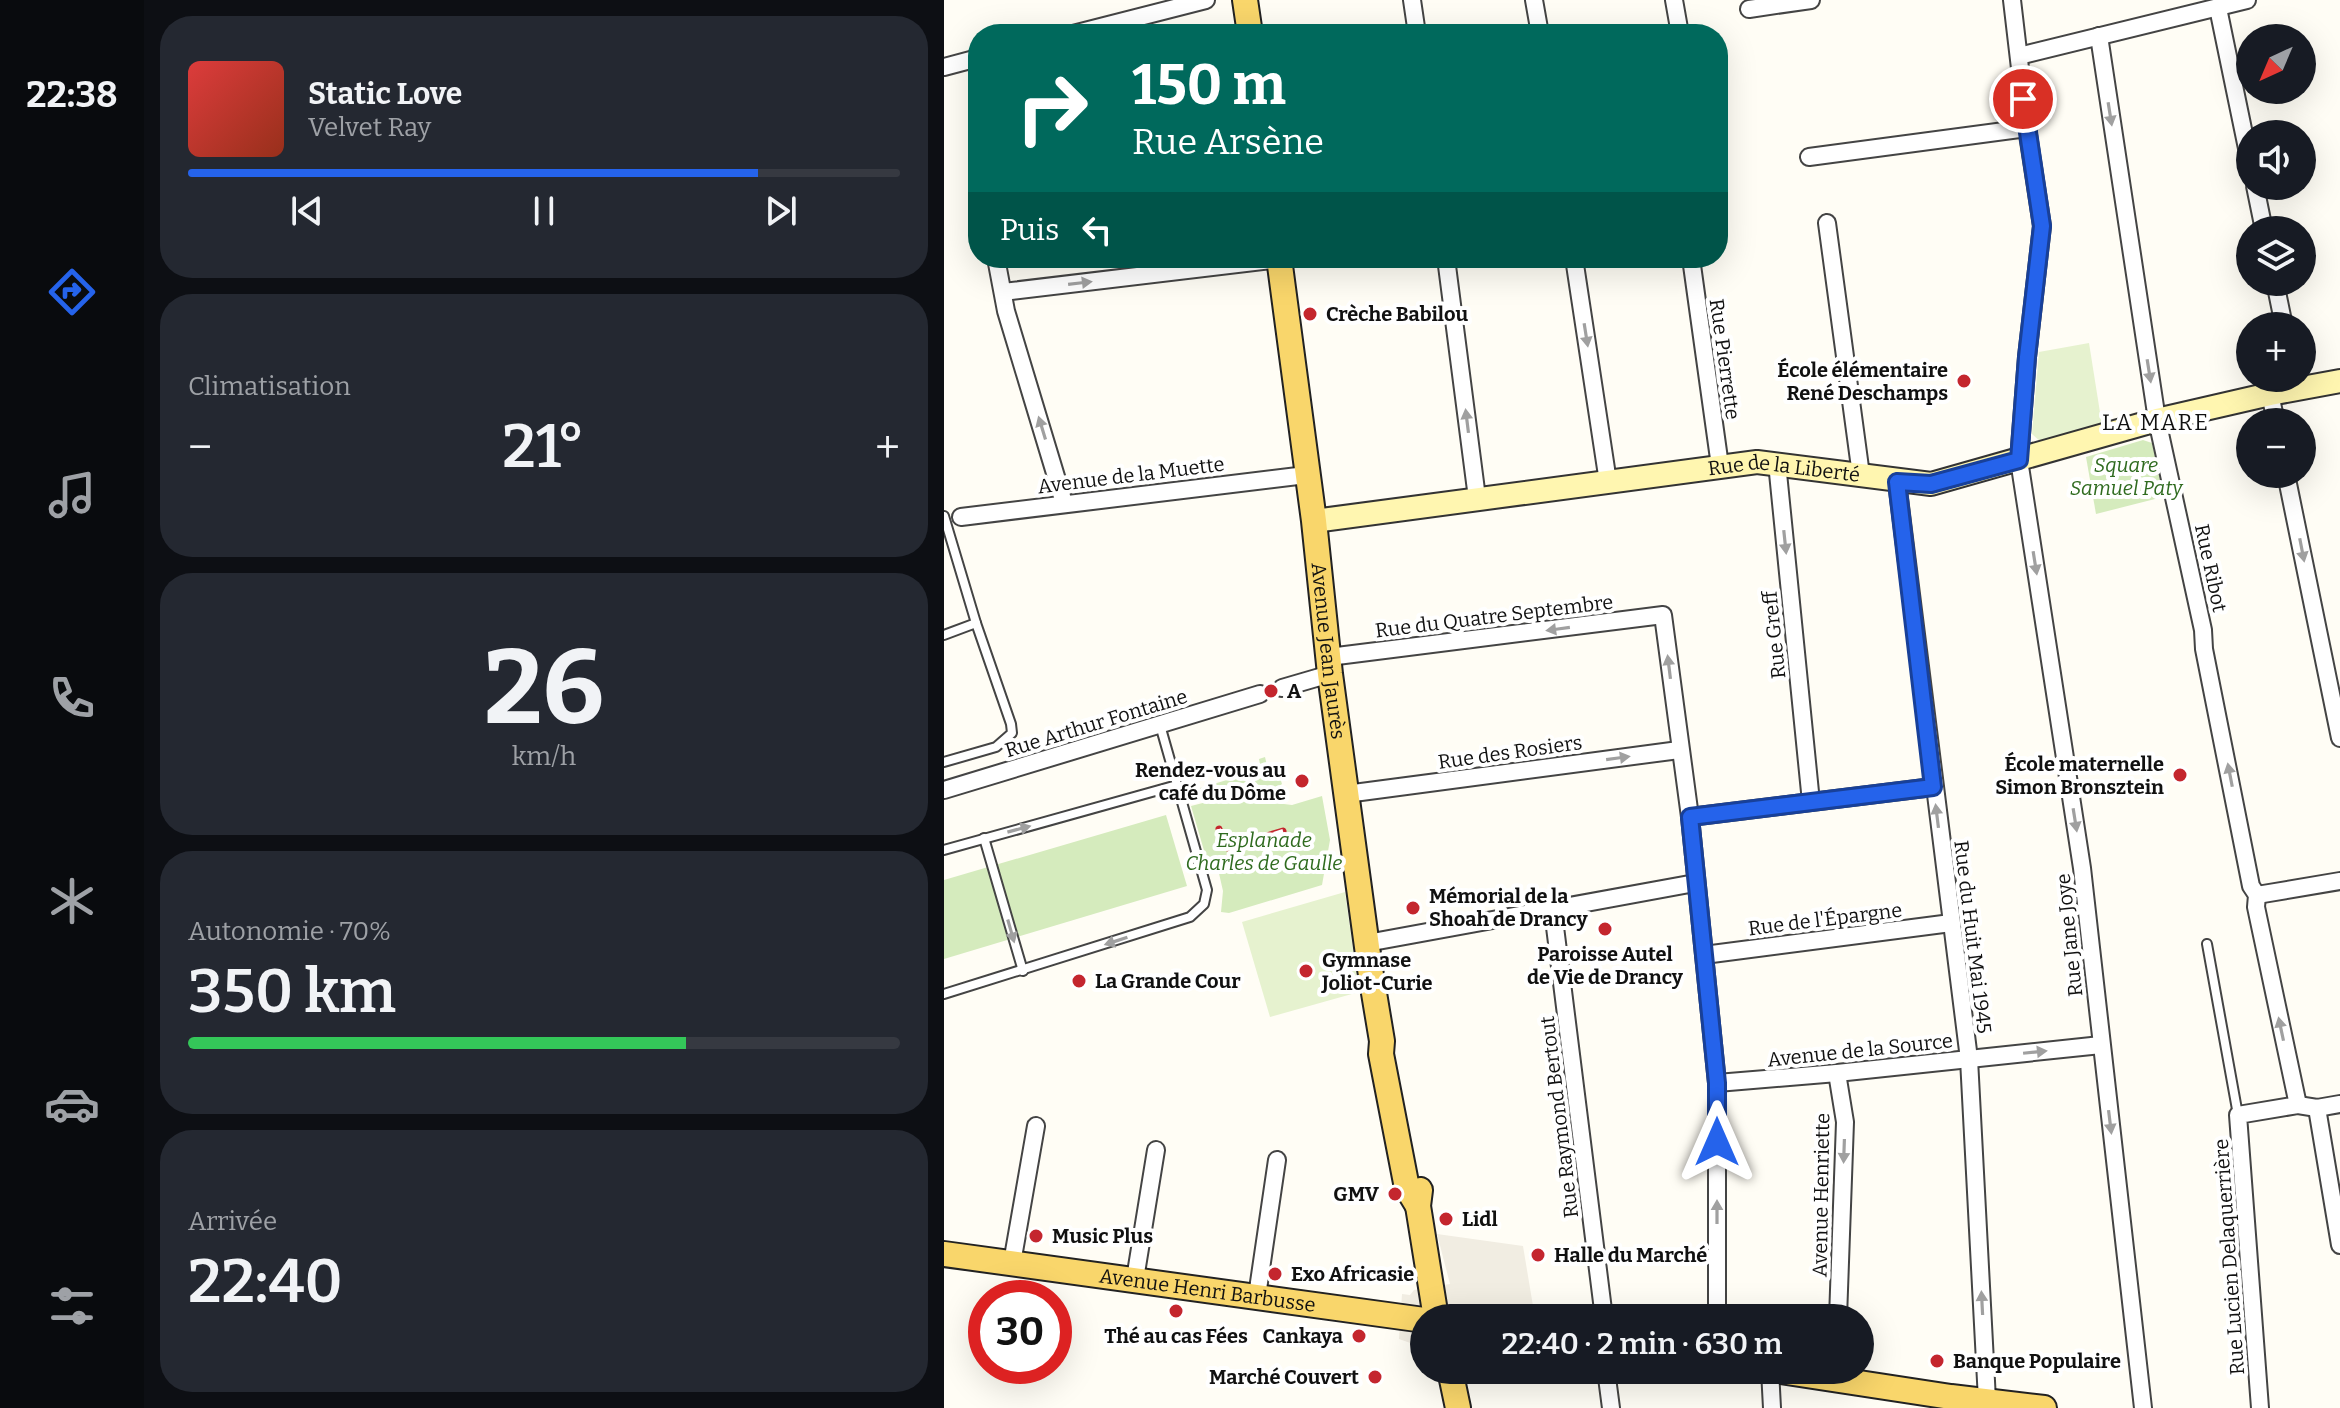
<!DOCTYPE html>
<html lang="fr">
<meta charset="utf-8">
<style>
:root{--surface:#171b24;--page:#242831;--text:#f1f3f6;--muted:#9ea1a6;--line:#363941;--accent:#2563eb}
body{margin:0;font-family:Bitter,serif;background:var(--page);color:var(--text);height:100vh;display:flex;flex-direction:column;font-size:30px;white-space:nowrap}
*{box-sizing:border-box;margin:0}
p{font-size:26px;color:var(--muted)}
.icon{flex:none;width:44px;height:44px;fill:none;stroke:currentColor;stroke-width:2;stroke-linecap:round;stroke-linejoin:round}
.map{position:relative;flex:1;overflow:hidden}
.drawer{display:flex;flex-direction:column;gap:16px;padding:16px;background:#0d0f14;width:800px}
.drawer>*{flex:none}
.hud{position:absolute;left:24px;top:24px;width:760px;height:244px;border-radius:32px;box-shadow:0 8px 32px #0002;background:#00695c;color:#fff;overflow:hidden}
.needle{width:52px;rotate:224deg}
.buttons{position:absolute;left:1292px;top:24px;display:grid;gap:16px}
.buttons a{display:grid;place-items:center;width:80px;height:80px;border-radius:50%;background:var(--surface);box-shadow:0 8px 32px #0002;font-size:40px}
.speed{position:absolute;left:24px;top:1280px;display:flex;gap:16px;font-size:40px;font-weight:700;text-align:center}
.speed>*{display:grid;place-content:center;width:104px;height:104px;border-radius:50%;background:var(--surface);box-shadow:0 8px 32px #0002;line-height:1}
.speed .limit{border:12px solid #d22;background:#fff;color:#111}
.pin{position:absolute;display:grid;place-items:center;width:68px;height:68px;color:#fff;margin:-34px;border:4px solid #fff;border-radius:50%;box-shadow:0 2px 8px #0007}
.me{position:absolute;width:88px;margin:-44px;rotate:0deg;stroke-linejoin:round;filter:drop-shadow(0 0 6px #0008)}
.turn{display:flex;align-items:center;gap:28px;height:168px;padding:0 32px;font-size:36px}
.turn .icon{width:104px;height:104px;stroke-width:2.5}
.turn b{display:block;font-size:56px;line-height:68px}
.then{display:flex;align-items:center;height:76px;padding:0 32px;background:#0003;gap:16px;font-size:30px}
.big{font-size:60px;font-weight:600;line-height:1.1}
.drawer .widget{flex:1;display:flex;flex-direction:column;justify-content:center;gap:12px;min-width:0;padding:0 28px;border-radius:32px;background:var(--page)}
.drawer .dial{align-items:center;gap:0}
.dial b{font-size:104px;line-height:1}
.song{display:flex;align-items:center;gap:24px}
.cover{width:96px;height:96px;border-radius:12px;background:linear-gradient(135deg,hsl(0 70% 55%),hsl(10 70% 35%))}
.played{height:8px;border-radius:4px;background:linear-gradient(90deg,var(--accent) 80%,var(--line) 80%)}
.keys{display:flex;justify-content:space-around;direction:ltr}
.heat{display:flex;justify-content:space-between;align-items:center;font-size:44px;direction:ltr}
.charge{height:12px;border-radius:6px;background:linear-gradient(90deg,#34c759 70%,var(--line) 0)}
.trip{position:absolute;left:466px;top:1304px;width:464px;height:80px;border-radius:40px;background:var(--surface);box-shadow:0 8px 32px #0002;font-weight:600;line-height:80px;text-align:center}
main{display:flex;flex:1;min-height:0}
.tab-bar{display:flex;flex-direction:column;width:144px;justify-content:space-around;align-items:center;background:#090b0e;color:var(--muted)}
.tab-bar .icon{width:56px;height:56px}
.tab-bar .active{color:var(--accent)}
.tab-bar b{font-size:36px;color:var(--text)}
.map>svg:first-child{display:block}
</style>
<main>
<nav class="tab-bar">
<b>22:38</b>
<svg class="icon active" aria-label="directions" viewBox="0 0 24 24"><path d="M12 3l9 9-9 9-9-9zM9 14v-3h6M13 9l2 2-2 2"/></svg>
<svg class="icon" aria-label="music" viewBox="0 0 24 24"><path d="M9 18V5l10-2v13"/><circle cx="6" cy="18" r="3"/><circle cx="16" cy="16" r="3"/></svg>
<svg class="icon" aria-label="phone" viewBox="0 0 24 24"><path d="M5 4h4l2 5-3 2q2 4 5 5l2-3 5 2v4C11 20 4 13 5 4z"/></svg>
<svg class="icon" aria-label="climate" viewBox="0 0 24 24"><path d="M12 3v18M4 7l16 10M4 17L20 7"/></svg>
<svg class="icon" aria-label="car" viewBox="0 0 24 24"><path d="M5 17H2v-5l4-1 3-4h7l3 4 3 1v5h-3M9 17h6M6 11h13"/><circle cx="7" cy="17" r="2"/><circle cx="17" cy="17" r="2"/></svg>
<svg class="icon" aria-label="filters" viewBox="0 0 24 24"><path d="M4 7h16M4 17h16"/><circle cx="9" cy="7" r="2"/><circle cx="15" cy="17" r="2"/></svg>
</nav>
<section class="drawer">
<div class="widget">
<div class="song"><i class="cover"></i><div><b>Static Love</b><p>Velvet Ray</p></div></div>
<div class="played"></div>
<div class="keys"><svg class="icon" aria-label="previous" viewBox="0 0 24 24"><path d="M18 5L8 12l10 7zM5 5v14"/></svg><svg class="icon" aria-label="pause" viewBox="0 0 24 24"><path d="M8 5v14M16 5v14"/></svg><svg class="icon" aria-label="next" viewBox="0 0 24 24"><path d="M6 5l10 7-10 7zM19 5v14"/></svg></div>
</div>
<div class="widget"><p>Climatisation</p>
<div class="heat"><a>−</a><b class="big">21°</b><a>+</a></div>
</div>
<div class="widget dial"><b>26</b><p>km/h</p></div>
<div class="widget"><p>Autonomie · 70%</p><b class="big">350 km</b><div class="charge"></div></div>
<div class="widget"><p>Arrivée</p><b class="big">22:40</b></div>
</section>
<div class="map">
<svg width="1396" height="1408" viewBox="0 0 1396 1408">
<rect width="100%" height="100%" fill="#fffdf5"/>
<g fill="#d5ebbd">
<path d="M1199 440 1208 443 1219 493 1211 499 1152 514 1142 457Z"/>
<path d="M321 757 325 774 334 771 338 784 334 787 298 783 244 796 239 782 246 780 249 790 317 770 315 759Z"/>
<path d="M378 796 386 840 378 885 285 913 277 912 279 891 274 869 266 871 247 806 282 797 348 805Z"/>
<path d="M222 815 243 886 0 959V880Z"/>
</g>
<g fill="#e6f2cf">
<path d="M1145 343 1158 425 1098 443 1088 434 1095 352Z"/>
<path d="M401 892 415 992 326 1017 298 922Z"/>
</g>
<path fill="#f1ede2" d="M493 1234 579 1246 590 1312 538 1305 536 1318H480V1354L472 1345 455 1339 458 1294 466 1295 470 1290 506 1284Z"/>
<g fill="none" stroke-linecap="round" stroke-linejoin="round">
<g stroke="#444" stroke-width="12">
<g id="lane">
<path d="M0 516 32 623"/>
<path d="M0 635 32 623 67 724 68 733 52 747 0 762"/>
<path d="M40 838 79 971"/>
<path d="M0 850 233 785"/>
<path d="M1263 944 1294 1115"/>
<path d="M0 994 246 917 260 904 263 890 216 725"/>
</g>
</g>
<g stroke="#444" stroke-width="20">
<g id="street">
<path d="M468 0 473 34"/>
<path d="M590 0 596 34"/>
<path d="M730 0 736 34"/>
<path d="M1068 0 1083 128 1098 226 1083 357 1075 460 1138 868 1199 1408"/>
<path d="M1274 8 1306 163"/>
<path d="M805 9 867 0"/>
<path d="M129 34 262 0"/>
<path d="M1155 36 1213 420 1259 630 1260 649 1307 886 1313 895 1312 907 1354 1105"/>
<path d="M1075 56 1303 0"/>
<path d="M0 67 34 58"/>
<path d="M865 157 1083 128"/>
<path d="M1311 186 1320 230"/>
<path d="M883 223 917 475"/>
<path d="M52 258 62 311 120 503"/>
<path d="M502 258 533 498"/>
<path d="M630 258 664 482"/>
<path d="M747 258 776 466"/>
<path d="M1331 282 1340 326"/>
<path d="M59 292 335 259"/>
<path d="M1326 394 1332 422"/>
<path d="M836 464 834 473 867 802"/>
<path d="M1342 474 1396 738"/>
<path d="M953 482 1025 1059 1043 1400"/>
<path d="M17 517 362 475"/>
<path d="M385 657 719 615 746 817 773 1083V1318"/>
<path d="M338 688 386 674"/>
<path d="M0 790 316 694"/>
<path d="M402 794 735 750"/>
<path d="M746 817 989 787"/>
<path d="M1313 895 1396 881"/>
<path d="M609 911 660 1318"/>
<path d="M423 943 751 883"/>
<path d="M760 955 1007 923"/>
<path d="M893 1073 901 1122 894 1318"/>
<path d="M773 1083 893 1073 1157 1045"/>
<path d="M1373 1108 1396 1245"/>
<path d="M68 1263 92 1126"/>
<path d="M191 1279 212 1150"/>
<path d="M313 1296 333 1160"/>
<path d="M662 1370 667 1408"/>
<path d="M826 1370 828 1408"/>
<path d="M1316 1408 1294 1115 1354 1105 1373 1108 1396 1104"/>
</g>
</g>
<g stroke="#333" stroke-width="26">
<g id="secondary">
<path id="s1" d="M370 521 813 462 987 484 1213 420 1326 394 1396 381"/>
</g>
</g>
<g stroke="#222" stroke-width="28">
<g id="primary">
<path d="M301 0 306 34"/>
<path id="s2" d="M335 258 370 521 386 674 426 969 438 1041 437 1054 463 1188 474 1206"/>
<path d="M476 1190 474 1206 492 1318"/>
<path id="s3" d="M0 1254 480 1320"/>
<path d="M506 1370 514 1408"/>
<path d="M830 1370 1007 1397 1100 1408"/>
</g>
</g>
<use href="#lane" stroke="#fff" stroke-width="8"/>
<use href="#street" stroke="#fff" stroke-width="16"/>
<use href="#secondary" stroke="#fff6b0" stroke-width="22"/>
<use href="#primary" stroke="#f9d66b" stroke-width="24"/>
<g stroke="#c4262e" stroke-width="7">
<g id="rail">
<path d="M275 829 279 841"/>
<path d="M284 848 339 831"/>
<path d="M284 858 287 868"/>
</g>
</g>
<use href="#rail" stroke="#fff" stroke-width="4" stroke-dasharray="12" stroke-linecap="butt"/>
</g>
<defs><path id="oneway-solid" d="M-6-.8H1V-3.2L6.5 0L1 3.2V.8H-6Z" transform="scale(2)"/></defs>
<g fill="#a0a0a0">
<use href="#oneway-solid" transform="translate(1166 114) rotate(81)"/>
<use href="#oneway-solid" transform="translate(136 283) rotate(-7)"/>
<use href="#oneway-solid" transform="translate(642 335) rotate(81)"/>
<use href="#oneway-solid" transform="translate(1205 371) rotate(81)"/>
<use href="#oneway-solid" transform="translate(523 421) rotate(-97)"/>
<use href="#oneway-solid" transform="translate(98 428) rotate(-107)"/>
<use href="#oneway-solid" transform="translate(841 542) rotate(84)"/>
<use href="#oneway-solid" transform="translate(1358 550) rotate(79)"/>
<use href="#oneway-solid" transform="translate(1091 563) rotate(81)"/>
<use href="#oneway-solid" transform="translate(614 629) rotate(172)"/>
<use href="#oneway-solid" transform="translate(725 667) rotate(-97)"/>
<use href="#oneway-solid" transform="translate(674 758) rotate(-8)"/>
<use href="#oneway-solid" transform="translate(1286 775) rotate(-101)"/>
<use href="#oneway-solid" transform="translate(993 816) rotate(-97)"/>
<use href="#oneway-solid" transform="translate(1131 820) rotate(81)"/>
<use href="#oneway-solid" transform="translate(75 829) rotate(-15)"/>
<use href="#oneway-solid" transform="translate(67 931) rotate(74)"/>
<use href="#oneway-solid" transform="translate(172 941) rotate(162)"/>
<use href="#oneway-solid" transform="translate(1337 1029) rotate(-102)"/>
<use href="#oneway-solid" transform="translate(1091 1052) rotate(-6)"/>
<use href="#oneway-solid" transform="translate(1166 1122) rotate(83)"/>
<use href="#oneway-solid" transform="translate(900 1151) rotate(92)"/>
<use href="#oneway-solid" transform="translate(773 1212) rotate(-90)"/>
<use href="#oneway-solid" transform="translate(1038 1303) rotate(-93)"/>
</g>
<g fill="none" stroke-linecap="round" stroke-linejoin="round">
<g stroke="#184099" stroke-width="20">
<path id="route" d="M773 1142V1083L746 817 989 787 953 482 987 484 1075 460 1083 357 1098 226 1079 99"/>
</g>
<use href="#route" stroke="#2563eb" stroke-width="14"/>
</g>
<g fill="#c4262e" stroke="#fff" stroke-width="3">
<circle cx="366" cy="314" r="8"/>
<circle cx="1020" cy="381" r="8"/>
<circle cx="327" cy="691" r="8"/>
<circle cx="1236" cy="775" r="8"/>
<circle cx="358" cy="781" r="8"/>
<circle cx="469" cy="908" r="8"/>
<circle cx="661" cy="929" r="8"/>
<circle cx="362" cy="971" r="8"/>
<circle cx="135" cy="981" r="8"/>
<circle cx="451" cy="1194" r="8"/>
<circle cx="502" cy="1219" r="8"/>
<circle cx="92" cy="1236" r="8"/>
<circle cx="594" cy="1255" r="8"/>
<circle cx="331" cy="1274" r="8"/>
<circle cx="232" cy="1311" r="8"/>
<circle cx="415" cy="1336" r="8"/>
<circle cx="993" cy="1361" r="8"/>
<circle cx="431" cy="1377" r="8"/>
</g>
<g text-anchor="middle" stroke-width="8" stroke-linejoin="round" paint-order="stroke">
<g font-size="20" font-weight="bold" fill="#111" stroke="#fff" text-anchor="start">
<text x="382" y="321">Crèche Babilou</text>
<text x="1004" y="377" text-anchor="end">École élémentaire<tspan x="1004" dy="23">René Deschamps</tspan></text>
<text x="343" y="698">A</text>
<text x="1220" y="771" text-anchor="end">École maternelle<tspan x="1220" dy="23">Simon Bronsztein</tspan></text>
<text x="342" y="777" text-anchor="end">Rendez-vous au<tspan x="342" dy="23">café du Dôme</tspan></text>
<text x="485" y="903">Mémorial de la<tspan x="485" dy="23">Shoah de Drancy</tspan></text>
<text x="661" y="961" text-anchor="middle">Paroisse Autel<tspan x="661" dy="23">de Vie de Drancy</tspan></text>
<text x="378" y="967">Gymnase<tspan x="378" dy="23">Joliot-Curie</tspan></text>
<text x="151" y="988">La Grande Cour</text>
<text x="435" y="1201" text-anchor="end">GMV</text>
<text x="518" y="1226">Lidl</text>
<text x="108" y="1243">Music Plus</text>
<text x="610" y="1262">Halle du Marché</text>
<text x="347" y="1281">Exo Africasie</text>
<text x="232" y="1343" text-anchor="middle">Thé au cas Fées</text>
<text x="399" y="1343" text-anchor="end">Cankaya</text>
<text x="1009" y="1368">Banque Populaire</text>
<text x="415" y="1384" text-anchor="end">Marché Couvert</text>
</g>
<g font-size="20" fill="#111" stroke="#fff">
<text transform="translate(781 359) rotate(82)" y="7">Rue Pierrette</text>
<text dy="7" stroke="none"><textPath href="#s1" startOffset="474">Rue de la Liberté</textPath></text>
<text transform="translate(187 475) rotate(-7)" y="7">Avenue de la Muette</text>
<text transform="translate(1267 568) rotate(78)" y="7">Rue Ribot</text>
<text transform="translate(550 616) rotate(-7)" y="7">Rue du Quatre Septembre</text>
<text transform="translate(830 635) rotate(-96)" y="7">Rue Greff</text>
<text dy="7" stroke="none"><textPath href="#s2" startOffset="396">Avenue Jean Jaurès</textPath></text>
<text transform="translate(152 723) rotate(-17)" y="7">Rue Arthur Fontaine</text>
<text transform="translate(566 752) rotate(-8)" y="7">Rue des Rosiers</text>
<text transform="translate(881 919) rotate(-7)" y="7">Rue de l'Épargne</text>
<text transform="translate(1125 935) rotate(-96)" y="7">Rue Jane Joye</text>
<text transform="translate(1029 937) rotate(83)" y="7">Rue du Huit Mai 1945</text>
<text transform="translate(916 1050) rotate(-6)" y="7">Avenue de la Source</text>
<text transform="translate(615 1117) rotate(-97)" y="7">Rue Raymond Bertout</text>
<text transform="translate(877 1195) rotate(-89)" y="7">Avenue Henriette</text>
<text transform="translate(1285 1257) rotate(-94)" y="7">Rue Lucien Delaquerrière</text>
<text dy="7" stroke="none"><textPath href="#s3" startOffset="266">Avenue Henri Barbusse</textPath></text>
</g>
<g font-size="20" font-style="italic" fill="#2f6b1f" stroke="#fff">
<text x="1182" y="472">Square<tspan x="1182" dy="23">Samuel Paty</tspan></text>
<text x="320" y="847">Esplanade<tspan x="320" dy="23">Charles de Gaulle</tspan></text>
</g>
<g font-size="22" letter-spacing="2" fill="#111" stroke="#fff">
<text x="1212" y="430">LA MARE</text>
</g>
</g>
</svg>
<div class="buttons">
<a><svg class="needle" viewBox="-14 -14 28 28"><path d="M0-13l5 13h-10z" fill="#e53935"/><path d="M0 13l5-13h-10z" fill="#9ea1a6"/></svg></a>
<a><svg class="icon" aria-label="sound" viewBox="0 0 24 24"><path d="M4 9h4l5-4v14l-5-4H4zM17 9q2 3 0 6"/></svg></a>
<a><svg class="icon" aria-label="layers" viewBox="0 0 24 24"><path d="M12 4l9 5-9 5-9-5zM3 14l9 5 9-5"/></svg></a>
<a>+</a>
<a>−</a>
</div>
<div class="speed"><div class="limit">30</div></div>
<div class="pin" style="left:1079px;top:99px;background:#d93025"><svg class="icon" aria-label="arrive" viewBox="0 0 24 24"><path d="M6 21V4h12l-3 4 3 4H6"/></svg></div>
<svg class="me" style="left:773px;top:1142px" viewBox="-20 -20 40 40"><path d="M0-17L14 15 0 8-14 15z" fill="#2563eb" stroke="#fff" stroke-width="4"/></svg>
<div class="trip">22:40 · 2 min · 630 m</div>
<div class="hud">
<div class="turn"><svg class="icon" aria-label="right" viewBox="0 0 24 24"><path d="M7 20v-9h11M14 6l5 5-5 5"/></svg><div><b>150 m</b>Rue Arsène</div></div>
<div class="then">Puis<svg class="icon" aria-label="left" viewBox="0 0 24 24"><path d="M17 20v-9H6M10 6l-5 5 5 5"/></svg></div>
</div>
</div>
</main>
